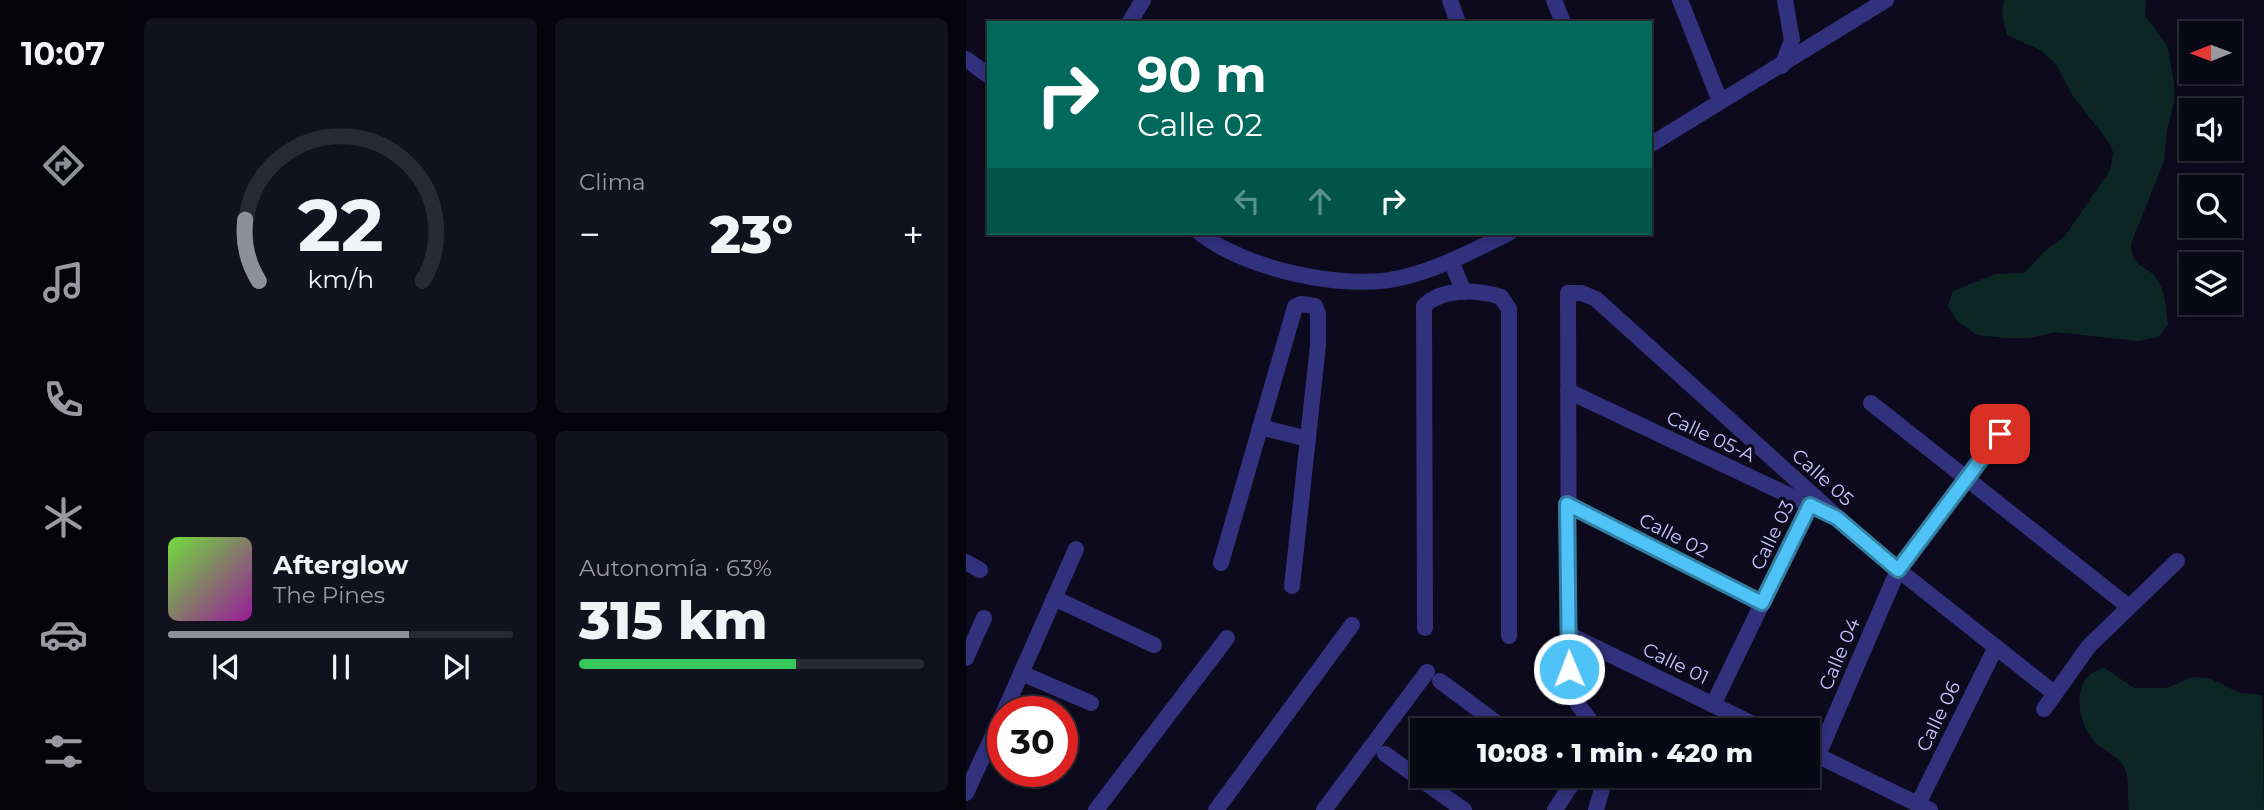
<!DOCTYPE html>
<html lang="es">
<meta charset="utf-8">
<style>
:root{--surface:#090815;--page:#12111e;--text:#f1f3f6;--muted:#999aa0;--line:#292934;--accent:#8c9099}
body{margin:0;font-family:Montserrat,sans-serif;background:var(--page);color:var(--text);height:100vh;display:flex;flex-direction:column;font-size:26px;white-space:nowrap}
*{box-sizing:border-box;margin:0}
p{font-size:23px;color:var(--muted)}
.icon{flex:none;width:38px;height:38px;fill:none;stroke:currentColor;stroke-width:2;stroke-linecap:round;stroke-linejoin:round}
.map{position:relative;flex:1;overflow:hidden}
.sheet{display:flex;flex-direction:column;gap:18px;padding:18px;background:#05040c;width:840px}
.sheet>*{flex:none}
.top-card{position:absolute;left:21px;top:21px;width:665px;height:214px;border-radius:0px;box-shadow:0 4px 10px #0003,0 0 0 2px var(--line);background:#00695c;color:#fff;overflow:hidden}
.needle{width:46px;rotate:269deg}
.controls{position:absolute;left:1213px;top:21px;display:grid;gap:14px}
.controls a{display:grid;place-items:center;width:63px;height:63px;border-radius:0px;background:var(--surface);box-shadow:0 4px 10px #0003,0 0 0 2px var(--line);font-size:35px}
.speed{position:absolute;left:21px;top:696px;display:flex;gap:14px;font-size:35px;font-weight:700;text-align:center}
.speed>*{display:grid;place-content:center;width:91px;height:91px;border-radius:50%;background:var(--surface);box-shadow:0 4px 10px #0003,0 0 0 2px var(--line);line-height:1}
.speed .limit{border:10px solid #d22;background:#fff;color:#111}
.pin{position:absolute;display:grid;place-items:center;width:60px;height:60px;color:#fff;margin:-30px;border-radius:14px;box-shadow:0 4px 10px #0006}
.me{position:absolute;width:77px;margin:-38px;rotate:359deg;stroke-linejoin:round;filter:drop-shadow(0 0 5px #0008)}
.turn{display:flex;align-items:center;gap:24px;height:147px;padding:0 35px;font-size:32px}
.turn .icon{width:91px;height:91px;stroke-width:2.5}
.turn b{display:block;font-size:49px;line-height:60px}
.lanes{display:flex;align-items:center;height:66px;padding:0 35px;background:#0003;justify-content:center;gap:35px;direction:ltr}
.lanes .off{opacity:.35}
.big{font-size:52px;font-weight:800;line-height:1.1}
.sheet .card{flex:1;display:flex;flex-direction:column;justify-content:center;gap:10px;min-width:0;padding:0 24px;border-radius:10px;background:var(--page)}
.sheet .dial{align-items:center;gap:0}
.dial svg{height:182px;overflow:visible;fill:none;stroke:var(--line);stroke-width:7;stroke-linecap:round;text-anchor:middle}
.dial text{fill:var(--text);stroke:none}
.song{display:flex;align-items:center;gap:21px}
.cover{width:84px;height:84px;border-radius:10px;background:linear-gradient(135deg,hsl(100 70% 55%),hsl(300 70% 35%))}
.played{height:7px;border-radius:4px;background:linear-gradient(90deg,var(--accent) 70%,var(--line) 70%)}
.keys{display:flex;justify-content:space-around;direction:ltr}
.heat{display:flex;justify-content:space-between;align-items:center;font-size:38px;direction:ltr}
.charge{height:10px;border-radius:5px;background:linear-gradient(90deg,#34c759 63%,var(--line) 0)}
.sheet .tiles{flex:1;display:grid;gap:18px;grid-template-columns:repeat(2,1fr)}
.trip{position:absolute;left:444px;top:718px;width:410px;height:70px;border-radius:0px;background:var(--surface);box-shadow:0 4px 10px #0003,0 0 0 2px var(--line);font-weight:800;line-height:70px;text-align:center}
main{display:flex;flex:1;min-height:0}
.tabs{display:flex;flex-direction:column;width:126px;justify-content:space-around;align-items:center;background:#040308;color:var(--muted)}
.tabs .icon{width:49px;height:49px}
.tabs .current{color:var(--accent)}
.tabs b{font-size:32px;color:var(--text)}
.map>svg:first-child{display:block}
</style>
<main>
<nav class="tabs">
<b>10:07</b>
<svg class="icon current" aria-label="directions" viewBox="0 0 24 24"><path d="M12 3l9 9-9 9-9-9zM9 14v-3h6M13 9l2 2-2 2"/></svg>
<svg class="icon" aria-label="music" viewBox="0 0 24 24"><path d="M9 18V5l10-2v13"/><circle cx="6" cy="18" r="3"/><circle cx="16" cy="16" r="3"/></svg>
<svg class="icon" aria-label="phone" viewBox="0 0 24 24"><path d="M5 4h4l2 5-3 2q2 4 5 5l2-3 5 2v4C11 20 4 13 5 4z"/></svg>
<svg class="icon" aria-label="climate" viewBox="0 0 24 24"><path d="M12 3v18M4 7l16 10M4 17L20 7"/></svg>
<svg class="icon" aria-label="car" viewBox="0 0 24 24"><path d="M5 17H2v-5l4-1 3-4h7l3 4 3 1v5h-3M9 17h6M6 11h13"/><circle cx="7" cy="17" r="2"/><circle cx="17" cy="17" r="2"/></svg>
<svg class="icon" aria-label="filters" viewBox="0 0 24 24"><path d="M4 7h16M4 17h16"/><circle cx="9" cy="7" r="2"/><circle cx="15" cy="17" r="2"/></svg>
</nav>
<section class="sheet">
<div class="tiles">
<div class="card dial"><svg viewBox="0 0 100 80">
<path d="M14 69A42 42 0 1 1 86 69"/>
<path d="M14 69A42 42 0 0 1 8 42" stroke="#8c9099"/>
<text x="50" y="56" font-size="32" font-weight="700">22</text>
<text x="50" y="72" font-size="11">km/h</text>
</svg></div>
<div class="card"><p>Clima</p>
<div class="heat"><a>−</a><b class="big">23°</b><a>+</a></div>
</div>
<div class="card">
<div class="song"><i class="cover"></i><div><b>Afterglow</b><p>The Pines</p></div></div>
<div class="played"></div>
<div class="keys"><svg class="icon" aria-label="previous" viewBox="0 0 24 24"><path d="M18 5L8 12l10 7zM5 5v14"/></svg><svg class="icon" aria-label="pause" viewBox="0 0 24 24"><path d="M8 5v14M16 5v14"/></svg><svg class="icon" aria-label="next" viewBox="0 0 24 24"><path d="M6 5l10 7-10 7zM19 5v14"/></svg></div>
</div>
<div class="card"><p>Autonomía · 63%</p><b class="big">315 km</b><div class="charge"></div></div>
</div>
</section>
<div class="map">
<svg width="1298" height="810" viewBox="0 0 1298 810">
<rect width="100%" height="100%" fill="#0c0a1c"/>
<g fill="#0c2624">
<path d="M1038 0H1180L1179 16 1201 45 1208 83V102L1201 130 1198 161 1165 244C1166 272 1181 262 1192 281 1200 293 1200 311 1202 325L1192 337 1172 341 1089 332 1064 338H1039L1011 335 991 321 982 306 987 291 1029 274 1058 273 1079 251 1099 236 1144 170 1147 152 1142 141 1106 95 1090 64 1074 50 1041 35 1036 14Z"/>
<path d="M1137 667 1168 688H1201L1226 677 1243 678 1274 693 1296 695 1298 810H1163C1161 798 1164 776 1158 767 1150 755 1139 751 1129 742 1114 727 1106 692 1123 676 1126 672 1133 670 1137 667Z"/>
</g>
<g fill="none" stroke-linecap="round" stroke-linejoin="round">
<g stroke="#31317e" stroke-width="16">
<path d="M484 0 492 23"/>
<path d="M588 0 597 23"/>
<path d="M714 0 754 101"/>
<path d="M163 23 177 0"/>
<path d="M0 59 23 76"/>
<path d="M816 66 826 40 819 0"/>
<path d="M684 145 920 0"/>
<path d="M234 233C279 269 378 291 434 278 472 270 508 250 543 233"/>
<path d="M485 261 498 292"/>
<path d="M602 391 856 511"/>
<path d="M905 403 1163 607"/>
<path d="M294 427 342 439"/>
<path d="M601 504 796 603"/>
<path d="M0 562 14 570"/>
<path d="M255 563 329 307 335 304 349 306 352 314V345L326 586"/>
<path d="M88 598 188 645"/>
<path d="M459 628 458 306C477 287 512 290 535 297L543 309V636"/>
<path d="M602 634 799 730"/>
<path d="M0 658 18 618"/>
<path d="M55 673 125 703"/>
<path d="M474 681 540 730"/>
<path d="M747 705 848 496"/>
<path d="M1078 709 1123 646 1211 561"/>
<path d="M38 712 110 549"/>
<path d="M631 730 611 703 603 669 602 293H616L630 299 911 553 1088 693"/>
<path d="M844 752 964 810"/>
<path d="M419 754 498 810"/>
<path d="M852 755 932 570 1034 434"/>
<path d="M0 793 37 714"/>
<path d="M952 804 1030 647"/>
<path d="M130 810 261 638"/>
<path d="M250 810 386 625"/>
<path d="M358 810 461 672"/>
<path d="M589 810 605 785 600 775"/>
<path d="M630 810 640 775"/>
</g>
</g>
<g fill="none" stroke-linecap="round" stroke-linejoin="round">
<g stroke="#337fa1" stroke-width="18">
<path id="route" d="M603 669 601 504 796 603 844 505 871 518 932 570 1034 434"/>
</g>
<use href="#route" stroke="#4fc3f7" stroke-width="12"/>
</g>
<g text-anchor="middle" stroke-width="7" stroke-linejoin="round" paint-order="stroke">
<g font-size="19" fill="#c9c5ff" stroke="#0c0a1c">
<text transform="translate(745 436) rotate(25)" y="7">Calle 05-A</text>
<text transform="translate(857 477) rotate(42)" y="7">Calle 05</text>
<text transform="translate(708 535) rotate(27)" y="7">Calle 02</text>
<text transform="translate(806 535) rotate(-64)" y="7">Calle 03</text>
<text transform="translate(873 654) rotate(-67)" y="7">Calle 04</text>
<text transform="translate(710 663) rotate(26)" y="7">Calle 01</text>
<text transform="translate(972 716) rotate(-64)" y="7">Calle 06</text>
</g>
</g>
</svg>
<div class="controls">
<a><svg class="needle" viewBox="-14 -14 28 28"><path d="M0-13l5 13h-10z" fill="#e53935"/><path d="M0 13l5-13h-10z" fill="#999aa0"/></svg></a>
<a><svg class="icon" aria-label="sound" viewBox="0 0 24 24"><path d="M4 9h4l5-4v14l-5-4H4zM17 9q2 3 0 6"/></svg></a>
<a><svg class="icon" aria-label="search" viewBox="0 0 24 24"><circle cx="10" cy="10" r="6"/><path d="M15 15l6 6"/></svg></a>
<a><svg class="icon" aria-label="layers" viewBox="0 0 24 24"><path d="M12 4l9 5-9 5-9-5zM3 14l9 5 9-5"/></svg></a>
</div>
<div class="speed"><div class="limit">30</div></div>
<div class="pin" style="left:1034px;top:434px;background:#d93025"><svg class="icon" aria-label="arrive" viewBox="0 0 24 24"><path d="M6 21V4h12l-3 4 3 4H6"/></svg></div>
<svg class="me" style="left:603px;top:669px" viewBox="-20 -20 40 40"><circle r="17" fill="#4fc3f7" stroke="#fff" stroke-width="3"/><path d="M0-11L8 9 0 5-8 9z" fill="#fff"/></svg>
<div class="trip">10:08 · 1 min · 420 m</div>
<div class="top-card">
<div class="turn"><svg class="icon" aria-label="right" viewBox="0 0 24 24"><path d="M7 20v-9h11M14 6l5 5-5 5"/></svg><div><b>90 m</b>Calle 02</div></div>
<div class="lanes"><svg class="icon off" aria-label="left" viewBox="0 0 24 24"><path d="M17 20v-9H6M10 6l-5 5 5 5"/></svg><svg class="icon off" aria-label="ahead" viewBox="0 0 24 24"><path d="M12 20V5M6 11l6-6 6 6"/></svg><svg class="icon" aria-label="right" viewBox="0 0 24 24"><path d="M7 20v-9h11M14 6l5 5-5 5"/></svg></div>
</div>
</div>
</main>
